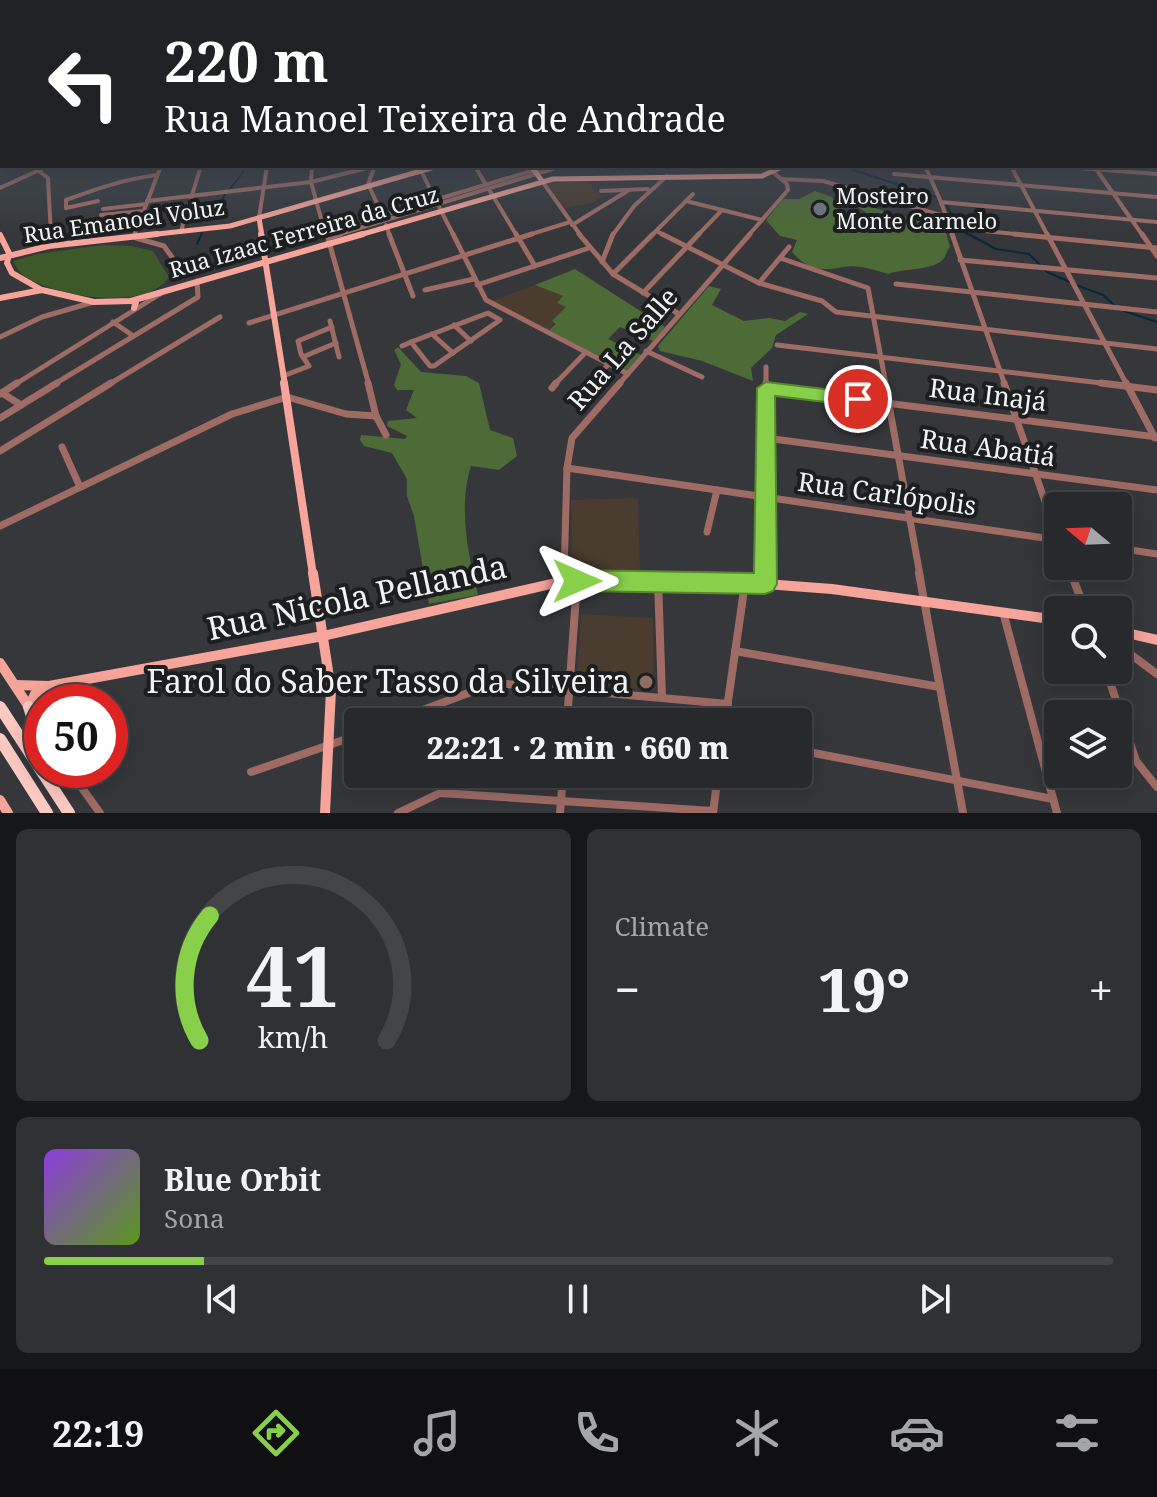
<!DOCTYPE html>
<meta charset="utf-8">
<style>
:root{--surface:#28292c;--page:#303134;--text:#f1f3f6;--muted:#a5a6a9;--line:#444548;--accent:#88cf4a}
body{margin:0;font-family:"Noto Serif",serif;background:var(--page);color:var(--text);height:100vh;display:flex;flex-direction:column;font-size:30px;white-space:nowrap}
*{box-sizing:border-box;margin:0}
p{font-size:26px;color:var(--muted)}
.icon{flex:none;width:44px;height:44px;fill:none;stroke:currentColor;stroke-width:2;stroke-linecap:round;stroke-linejoin:round}
.map{position:relative;height:813px;overflow:hidden}
.details{display:flex;flex-direction:column;gap:16px;padding:16px;background:#161718;flex:1}
.details>*{flex:none}
.guide{position:absolute;left:0px;top:0px;width:1158px;height:168px;box-shadow:0 4px 20px #0003,0 0 0 2px var(--line);background:#202124;color:#fff;overflow:hidden}
.needle{width:52px;rotate:289deg}
.controls{position:absolute;left:1044px;top:492px;display:grid;gap:16px}
.controls a{display:grid;place-items:center;width:88px;height:88px;border-radius:8px;background:var(--surface);box-shadow:0 4px 20px #0003,0 0 0 2px var(--line);font-size:40px}
.speed{position:absolute;left:24px;top:684px;display:flex;gap:16px;font-size:40px;font-weight:700;text-align:center}
.speed>*{display:grid;place-content:center;width:104px;height:104px;border-radius:50%;background:var(--surface);box-shadow:0 4px 20px #0003,0 0 0 2px var(--line);line-height:1}
.speed .limit{border:12px solid #d22;background:#fff;color:#111}
.pin{position:absolute;display:grid;place-items:center;width:68px;height:68px;color:#fff;margin:-34px;border:4px solid #fff;border-radius:50%;box-shadow:0 2px 8px #0007}
.me{position:absolute;width:88px;margin:-44px;rotate:90deg;stroke-linejoin:round;filter:drop-shadow(0 0 6px #0008)}
.turn{display:flex;align-items:center;gap:28px;height:168px;padding:0 32px;font-size:36px}
.turn .icon{width:104px;height:104px;stroke-width:2.5}
.turn b{display:block;font-size:56px;line-height:68px}
.big{font-size:60px;font-weight:800;line-height:1.1}
.details .card{flex:1;display:flex;flex-direction:column;justify-content:center;gap:12px;min-width:0;padding:0 28px;border-radius:12px;background:var(--page)}
.details .dial{align-items:center;gap:0}
.dial svg{height:208px;overflow:visible;fill:none;stroke:var(--line);stroke-width:7;stroke-linecap:round;text-anchor:middle}
.dial text{fill:var(--text);stroke:none}
.song{display:flex;align-items:center;gap:24px}
.cover{width:96px;height:96px;border-radius:12px;background:linear-gradient(135deg,hsl(270 70% 55%),hsl(90 70% 35%))}
.played{height:8px;border-radius:4px;background:linear-gradient(90deg,var(--accent) 15%,var(--line) 15%)}
.keys{display:flex;justify-content:space-around;direction:ltr}
.heat{display:flex;justify-content:space-between;align-items:center;font-size:44px;direction:ltr}
.details .tiles{flex:1;display:grid;gap:16px;grid-template-columns:1fr 1fr}
.card:last-child{grid-column:span 2}
.trip{position:absolute;left:344px;top:708px;width:468px;height:80px;border-radius:8px;background:var(--surface);box-shadow:0 4px 20px #0003,0 0 0 2px var(--line);font-weight:800;line-height:80px;text-align:center}
.tabs{display:flex;height:128px;justify-content:space-around;align-items:center;background:#101012;color:var(--muted)}
.tabs .icon{width:56px;height:56px}
.tabs .current{color:var(--accent)}
.tabs b{font-size:36px;color:var(--text)}
.map>svg:first-child{display:block}
</style>
<div class="map">
<svg width="1157" height="813" viewBox="0 0 1157 813">
<rect width="100%" height="100%" fill="#35373b"/>
<g fill="#4a3c2e">
<path d="M587 179 601 197 592 203 565 208 547 183Z"/>
<path d="M535 285 563 296 567 307 553 320 557 323 549 330 492 301Z"/>
<path d="M632 498 638 500 640 570H572L571 500Z"/>
<path d="M581 614 653 618 654 690 576 683Z"/>
</g>
<path fill="#3d5829" d="M103 245 132 246 153 251 169 277C145 313 54 296 24 276 19 272 16 266 13 261L37 254Z"/>
<g fill="#4d6b36">
<path d="M815 191 832 197 849 231 870 230 873 221 869 214 844 199 945 229 950 247C947 250 946 255 944 258 935 271 903 268 888 274 876 270 856 264 844 267 821 271 809 271 792 252L797 240 780 236 766 220 783 199H799Z"/>
<path d="M575 269 665 327 653 341 620 327 608 339 641 355 627 371 549 330 556 324 552 321 566 307 557 303 563 296 535 285Z"/>
<path d="M709 286 721 289 712 305 744 321 769 318 785 321 800 312 808 314 776 335 772 348 751 368 753 381 702 361 660 351 658 346Z"/>
<path d="M398 347 421 372 466 376 479 383 490 430 513 438 517 456 499 470 471 466C458 507 468 554 478 595L429 604 414 516 407 496V479L392 453 364 446 360 440 361 435 405 439 407 436 387 426 388 421 417 418 406 410 414 390H397L394 385 401 364 394 350Z"/>
</g>
<g fill="none" stroke-linecap="round" stroke-linejoin="round">
<g stroke="#09273b" stroke-width="2">
<path d="M841 166 936 197"/>
<path d="M230 189 244 171 243 166"/>
<path d="M945 202 959 229 996 249 1029 254 1047 272 1070 282"/>
<path d="M215 213 225 194"/>
<path d="M197 244 202 233"/>
<path d="M1076 285 1103 295 1115 306"/>
<path d="M1124 311 1157 322"/>
</g>
<g stroke="#9e6c65" stroke-width="4">
<path d="M312 166 311 182 325 233 538 169"/>
<path d="M375 166 368 184 383 216"/>
<path d="M419 166 435 200"/>
<path d="M475 166 486 185"/>
<path d="M925 166 941 202"/>
<path d="M1011 166 1048 236"/>
<path d="M1053 166 1157 174"/>
<path d="M1094 166 1143 236"/>
<path d="M708 167 758 166"/>
<path d="M160 168 178 166"/>
<path d="M40 172 48 178 51 236"/>
<path d="M894 174 1157 197"/>
<path d="M782 179 823 181 944 216"/>
<path d="M542 181 581 236"/>
<path d="M0 188 48 166"/>
<path d="M490 191 517 236"/>
<path d="M601 191 648 189"/>
<path d="M98 201 66 208V200C96 189 125 179 157 175"/>
<path d="M147 201 311 182 375 166"/>
<path d="M686 201 762 220"/>
<path d="M439 207 454 236"/>
<path d="M103 209 146 204"/>
<path d="M101 215 144 211"/>
<path d="M259 218 267 166"/>
<path d="M386 225 390 236"/>
<path d="M572 225 629 190"/>
<path d="M963 229 1035 236"/>
<path d="M181 231 201 166"/>
<path d="M656 231 666 236"/>
<path d="M134 236 161 166"/>
<path d="M334 236 562 166"/>
<path d="M525 236 570 222"/>
<path d="M612 236 634 206 667 176"/>
<path d="M651 236 693 194"/>
<path d="M697 236 722 210"/>
<path d="M748 236 788 190 787 184 774 173"/>
<path d="M953 236 941 202 1157 222"/>
</g>
<g stroke="#9e6c65" stroke-width="5">
<path d="M341 234 328 238 369 385"/>
<path d="M389 234 413 296"/>
<path d="M453 234 486 300 628 374"/>
<path d="M516 234 535 266"/>
<path d="M579 234 613 274 679 314"/>
<path d="M662 234 759 283 822 301 836 312 1157 349"/>
<path d="M952 234 1005 385"/>
<path d="M1014 234 1157 248"/>
<path d="M1047 234 1127 385"/>
<path d="M1142 234 1157 256"/>
<path d="M136 238 164 246 179 267 191 272 264 252"/>
<path d="M49 246 52 234"/>
<path d="M780 258 868 288 886 385"/>
<path d="M960 260 1157 278"/>
<path d="M602 262 613 234"/>
<path d="M613 274 653 234"/>
<path d="M759 283 789 247"/>
<path d="M896 284 1157 312"/>
<path d="M477 285 589 248"/>
<path d="M425 290 474 279"/>
<path d="M643 293 699 234"/>
<path d="M488 313 500 320 434 366H430L411 342Z"/>
<path d="M330 321 339 357"/>
<path d="M113 322 132 335"/>
<path d="M249 323 532 234"/>
<path d="M454 325 471 341"/>
<path d="M432 334 453 353"/>
<path d="M0 337 42 317 94 302"/>
<path d="M777 345 1118 385"/>
<path d="M402 346 411 342"/>
<path d="M646 351 702 377"/>
<path d="M305 356 336 343"/>
<path d="M283 376 309 366 301 354 298 341 332 327"/>
<path d="M14 385 160 294"/>
<path d="M53 385 198 297 197 281"/>
<path d="M108 385 220 317"/>
<path d="M554 385 586 352"/>
<path d="M587 385 609 364"/>
<path d="M618 385 750 234"/>
<path d="M766 385V367"/>
</g>
<g stroke="#9e6c65" stroke-width="7">
<path d="M368 383 376 416 386 435"/>
<path d="M885 383 920 575"/>
<path d="M1004 383 1058 539"/>
<path d="M1101 383 1157 390"/>
<path d="M1126 383 1155 438"/>
<path d="M552 388 556 383"/>
<path d="M766 388 1157 437"/>
<path d="M2 393 21 405"/>
<path d="M0 394 17 383"/>
<path d="M572 400 589 383"/>
<path d="M0 418 57 383"/>
<path d="M766 438 1157 490"/>
<path d="M62 447 80 487"/>
<path d="M0 451 111 383"/>
<path d="M567 468 1058 540"/>
<path d="M0 526 232 414 287 397 346 414 376 416"/>
<path d="M707 532 717 490"/>
<path d="M1118 548 1157 554"/>
<path d="M1068 566 1071 575"/>
<path d="M564 575 567 468 572 438 620 383"/>
<path d="M765 575 766 383"/>
</g>
<g stroke="#9e6c65" stroke-width="8">
<path d="M919 573 963 813"/>
<path d="M1071 573 1085 610"/>
<path d="M658 580 662 697"/>
<path d="M564 581V573"/>
<path d="M765 584V573"/>
<path d="M1003 612 1057 813"/>
<path d="M1118 645 1157 674"/>
<path d="M735 651 940 687"/>
<path d="M1106 670 1136 761 1157 787"/>
<path d="M391 722 495 683 728 704"/>
<path d="M567 722 577 581"/>
<path d="M725 722 745 583"/>
<path d="M798 750 1053 799"/>
<path d="M69 770 100 813"/>
<path d="M251 772 358 735"/>
<path d="M398 813 440 793 713 811"/>
<path d="M560 813 563 774"/>
<path d="M713 813 718 774"/>
</g>
<g stroke="#f7a59a" stroke-width="5">
<path d="M531 166 542 181"/>
<path d="M259 218 262 236"/>
<path d="M139 236 230 226 438 166"/>
<path d="M356 236 553 179 762 176 784 166"/>
</g>
<g stroke="#f7a59a" stroke-width="6">
<path d="M261 234 285 385"/>
<path d="M0 235 9 253 7 263 12 273 40 289"/>
<path d="M0 258 49 246 157 234"/>
<path d="M0 298 42 290 94 302 131 301 363 234"/>
<path d="M131 301 136 302 134 308"/>
</g>
<path stroke="#f7a59a" stroke-width="8" d="M284 383 313 575"/>
<g stroke="#f7a59a" stroke-width="10">
<path d="M313 573 331 690 325 813"/>
<path d="M1118 631 1157 640"/>
<path d="M0 663 29 707"/>
<path d="M15 685 49 686 323 636 564 581 765 584 832 589 1058 620"/>
<path d="M29 707 35 694 48 686"/>
<path d="M0 800 8 813"/>
</g>
<g stroke="#fdcac3" stroke-width="12">
<path d="M0 707 69 813"/>
<path d="M29 707 42 747"/>
<path d="M0 739 47 813"/>
</g>
</g>
<linearGradient id="sky" x2="0" y2="1"><stop stop-color="#1d1e20"/><stop offset="0.51" stop-color="#4b5360"/><stop offset="1" stop-color="#4b5360" stop-opacity="0"/></linearGradient>
<rect width="1157" height="231" fill="url(#sky)"/>
<path fill="#88cf4a" stroke="#588730" stroke-width="2" d="M766 382 858 393 867 399 858 406 775 396 777 584 773 591 765 594 577 591 569 588 566 581 569 573 577 570 754 573 757 388Z"/>
<circle fill="#6b7280" stroke="#1d1e20" stroke-width="3" cx="820" cy="209" r="8"/>
<circle fill="#8d6e63" stroke="#1d1e20" stroke-width="3" cx="646" cy="682" r="8"/>
<g text-anchor="middle" stroke-width="8" stroke-linejoin="round" paint-order="stroke">
<g font-size="22" fill="#f1f3f5" stroke="#1d1e20" text-anchor="start">
<text x="836" y="204">Mosteiro<tspan x="836" dy="25">Monte Carmelo</tspan></text>
</g>
<g font-size="22" fill="#f1f3f5" stroke="#1d1e20">
<text transform="translate(124 221) rotate(-8)" y="8">Rua Emanoel Voluz</text>
<text transform="translate(304 232) rotate(-16)" y="8">Rua Izaac Ferreira da Cruz</text>
</g>
<g font-size="26" fill="#f1f3f5" stroke="#1d1e20">
<text transform="translate(623 349) rotate(-49)" y="9">Rua La Salle</text>
<text transform="translate(988 395) rotate(7)" y="9">Rua Inajá</text>
<text transform="translate(988 448) rotate(8)" y="9">Rua Abatiá</text>
<text transform="translate(887 494) rotate(8)" y="9">Rua Carlópolis</text>
</g>
<g font-size="32" fill="#f1f3f5" stroke="#1d1e20">
<text transform="translate(357 598) rotate(-12)" y="11">Rua Nicola Pellanda</text>
</g>
<g font-size="32" fill="#f1f3f5" stroke="#1d1e20" text-anchor="end">
<text x="630" y="693">Farol do Saber Tasso da Silveira</text>
</g>
</g>
</svg>
<div class="controls">
<a><svg class="needle" viewBox="-14 -14 28 28"><path d="M0-13l5 13h-10z" fill="#e53935"/><path d="M0 13l5-13h-10z" fill="#a5a6a9"/></svg></a>
<a><svg class="icon" aria-label="search" viewBox="0 0 24 24"><circle cx="10" cy="10" r="6"/><path d="M15 15l6 6"/></svg></a>
<a><svg class="icon" aria-label="layers" viewBox="0 0 24 24"><path d="M12 4l9 5-9 5-9-5zM3 14l9 5 9-5"/></svg></a>
</div>
<div class="speed"><div class="limit">50</div></div>
<div class="pin" style="left:858px;top:399px;background:#d93025"><svg class="icon" aria-label="arrive" viewBox="0 0 24 24"><path d="M6 21V4h12l-3 4 3 4H6"/></svg></div>
<svg class="me" style="left:577px;top:581px" viewBox="-20 -20 40 40"><path d="M0-17L14 15 0 8-14 15z" fill="#88cf4a" stroke="#fff" stroke-width="4"/></svg>
<div class="trip">22:21 · 2 min · 660 m</div>
<div class="guide">
<div class="turn"><svg class="icon" aria-label="left" viewBox="0 0 24 24"><path d="M17 20v-9H6M10 6l-5 5 5 5"/></svg><div><b>220 m</b>Rua Manoel Teixeira de Andrade</div></div>
</div>
</div>
<section class="details">
<div class="tiles">
<div class="card dial"><svg viewBox="0 0 100 80">
<path d="M14 69A42 42 0 1 1 86 69"/>
<path d="M14 69A42 42 0 0 1 18 21" stroke="#88cf4a"/>
<text x="50" y="56" font-size="32" font-weight="700">41</text>
<text x="50" y="72" font-size="11">km/h</text>
</svg></div>
<div class="card"><p>Climate</p>
<div class="heat"><a>−</a><b class="big">19°</b><a>+</a></div>
</div>
<div class="card">
<div class="song"><i class="cover"></i><div><b>Blue Orbit</b><p>Sona</p></div></div>
<div class="played"></div>
<div class="keys"><svg class="icon" aria-label="previous" viewBox="0 0 24 24"><path d="M18 5L8 12l10 7zM5 5v14"/></svg><svg class="icon" aria-label="pause" viewBox="0 0 24 24"><path d="M8 5v14M16 5v14"/></svg><svg class="icon" aria-label="next" viewBox="0 0 24 24"><path d="M6 5l10 7-10 7zM19 5v14"/></svg></div>
</div>
</div>
</section>
<nav class="tabs">
<b>22:19</b>
<svg class="icon current" aria-label="directions" viewBox="0 0 24 24"><path d="M12 3l9 9-9 9-9-9zM9 14v-3h6M13 9l2 2-2 2"/></svg>
<svg class="icon" aria-label="music" viewBox="0 0 24 24"><path d="M9 18V5l10-2v13"/><circle cx="6" cy="18" r="3"/><circle cx="16" cy="16" r="3"/></svg>
<svg class="icon" aria-label="phone" viewBox="0 0 24 24"><path d="M5 4h4l2 5-3 2q2 4 5 5l2-3 5 2v4C11 20 4 13 5 4z"/></svg>
<svg class="icon" aria-label="climate" viewBox="0 0 24 24"><path d="M12 3v18M4 7l16 10M4 17L20 7"/></svg>
<svg class="icon" aria-label="car" viewBox="0 0 24 24"><path d="M5 17H2v-5l4-1 3-4h7l3 4 3 1v5h-3M9 17h6M6 11h13"/><circle cx="7" cy="17" r="2"/><circle cx="17" cy="17" r="2"/></svg>
<svg class="icon" aria-label="filters" viewBox="0 0 24 24"><path d="M4 7h16M4 17h16"/><circle cx="9" cy="7" r="2"/><circle cx="15" cy="17" r="2"/></svg>
</nav>
